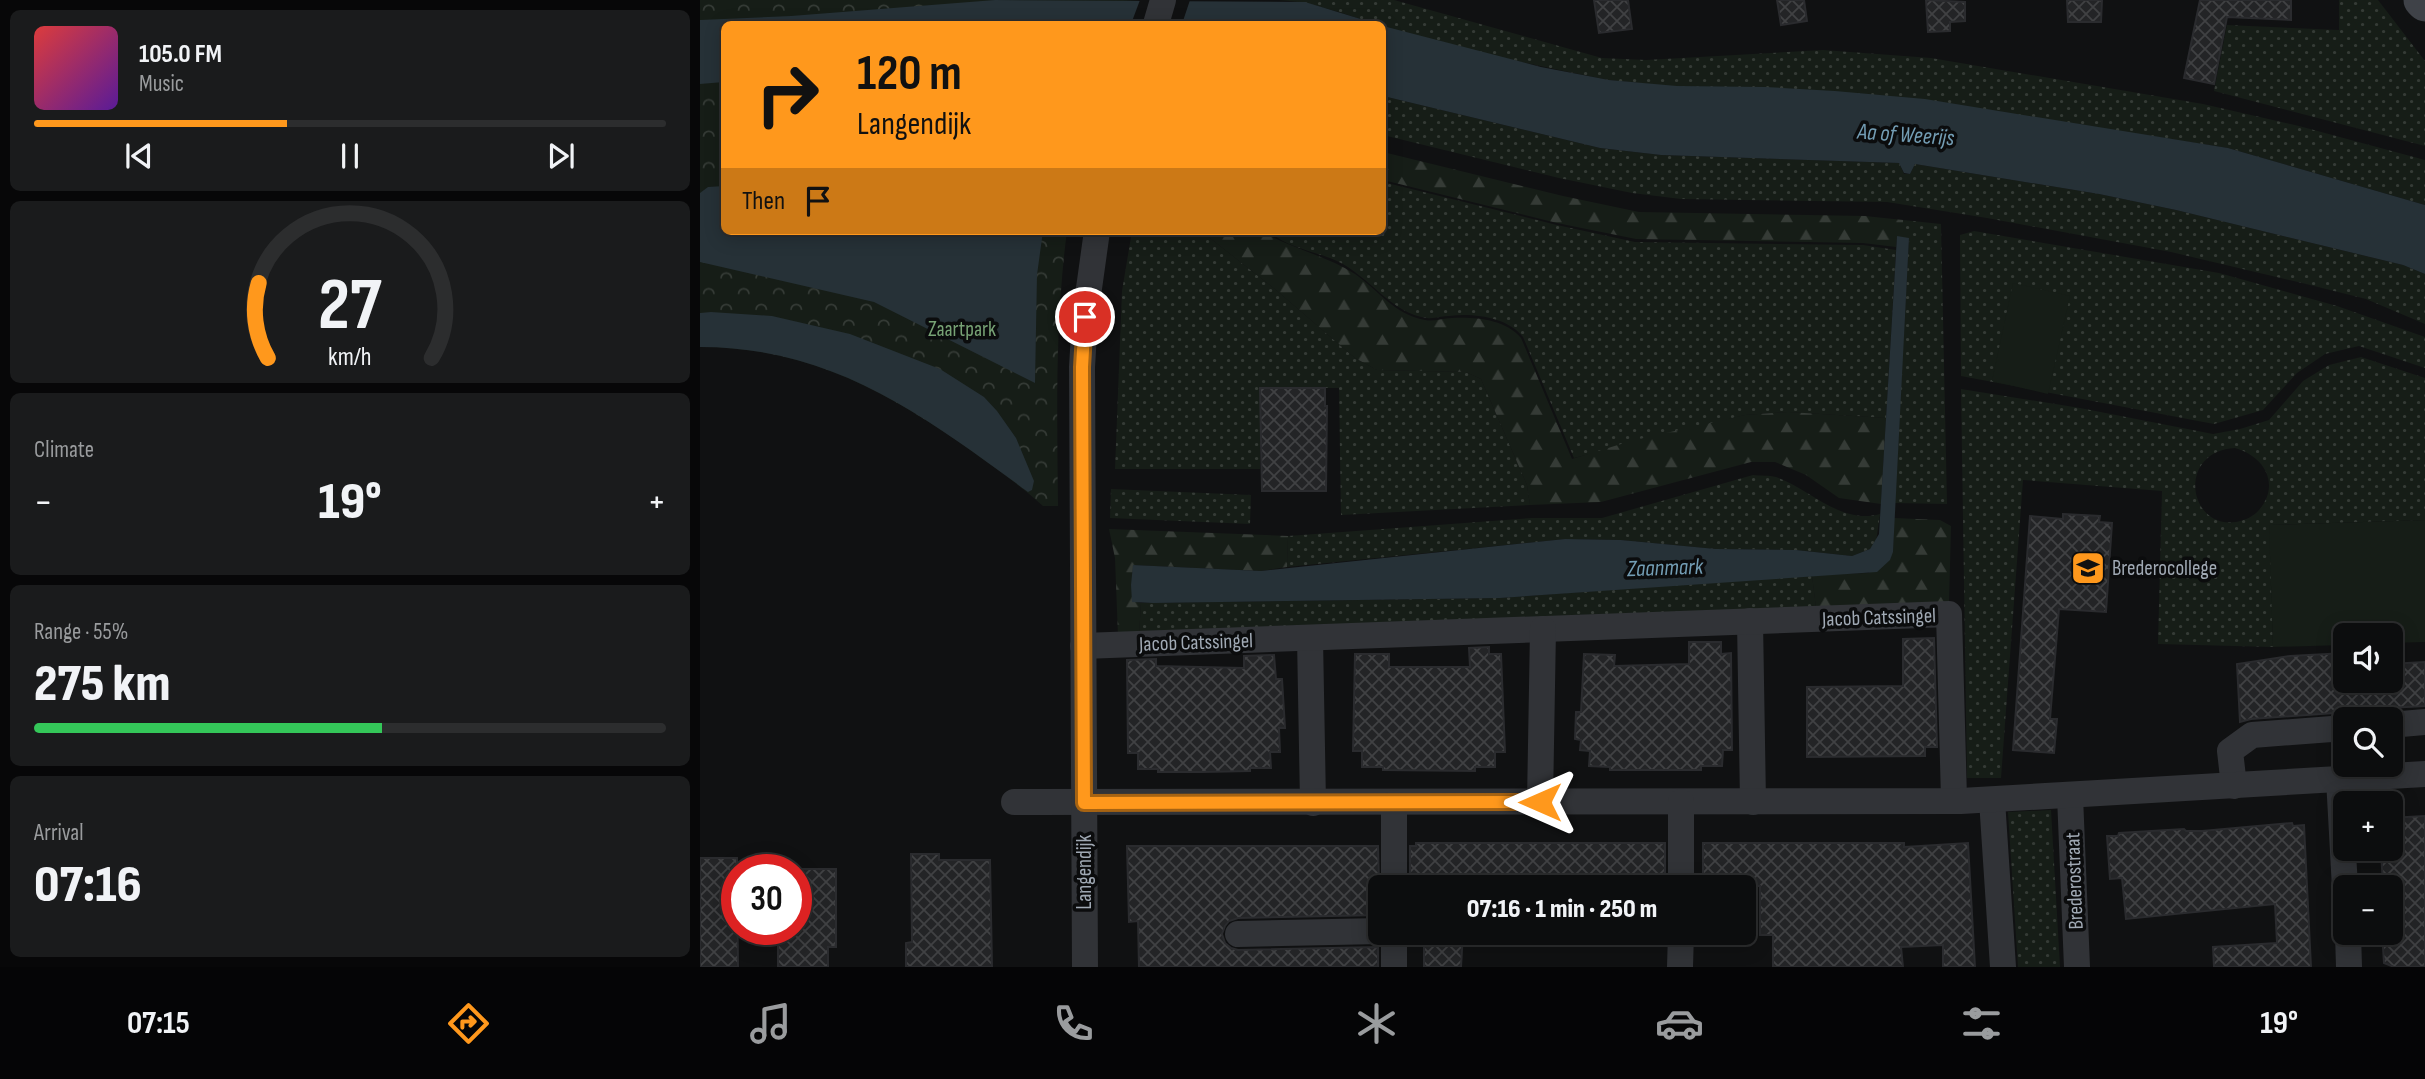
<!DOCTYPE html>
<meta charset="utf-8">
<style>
:root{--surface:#0c0d0e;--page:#1a1b1c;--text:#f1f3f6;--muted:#9a9c9e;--line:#2c2d2e;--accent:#ff981c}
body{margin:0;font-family:"Sofia Sans Condensed",sans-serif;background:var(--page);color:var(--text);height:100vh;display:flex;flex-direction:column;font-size:26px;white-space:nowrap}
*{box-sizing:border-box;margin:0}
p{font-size:23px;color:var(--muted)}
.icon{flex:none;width:38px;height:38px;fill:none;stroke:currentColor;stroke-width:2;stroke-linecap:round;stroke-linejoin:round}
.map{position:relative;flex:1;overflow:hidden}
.panel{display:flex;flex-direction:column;gap:10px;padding:10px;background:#070708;width:700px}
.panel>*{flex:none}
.guide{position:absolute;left:21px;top:21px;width:665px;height:214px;border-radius:10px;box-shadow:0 4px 18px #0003,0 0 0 2px var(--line);background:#ff981c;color:#111;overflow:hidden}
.fabs{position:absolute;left:1633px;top:623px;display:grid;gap:14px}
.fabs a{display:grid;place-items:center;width:70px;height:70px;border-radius:10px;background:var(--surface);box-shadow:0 4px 18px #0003,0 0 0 2px var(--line);font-size:35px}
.speed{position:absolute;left:21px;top:854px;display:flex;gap:14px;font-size:35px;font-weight:700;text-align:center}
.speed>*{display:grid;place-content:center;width:91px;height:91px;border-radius:50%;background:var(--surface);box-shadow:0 4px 18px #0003,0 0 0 2px var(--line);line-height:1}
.speed .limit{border:10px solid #d22;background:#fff;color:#111}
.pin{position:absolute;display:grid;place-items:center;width:60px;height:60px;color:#fff;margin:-30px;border:4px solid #fff;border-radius:50%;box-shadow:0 2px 7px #0007}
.me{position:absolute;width:77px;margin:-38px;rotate:270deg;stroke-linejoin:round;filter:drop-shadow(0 0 5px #0008)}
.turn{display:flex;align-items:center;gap:24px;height:147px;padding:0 21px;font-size:32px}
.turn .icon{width:91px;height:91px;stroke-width:2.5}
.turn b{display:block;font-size:49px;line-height:60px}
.then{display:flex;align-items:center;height:66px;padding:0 21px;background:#0003;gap:14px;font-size:26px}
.big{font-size:52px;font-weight:800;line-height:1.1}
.panel .widget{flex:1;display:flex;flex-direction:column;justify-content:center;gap:10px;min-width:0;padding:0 24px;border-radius:10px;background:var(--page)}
.panel .dial{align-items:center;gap:0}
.dial svg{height:182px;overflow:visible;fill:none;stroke:var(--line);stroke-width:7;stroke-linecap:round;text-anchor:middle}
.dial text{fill:var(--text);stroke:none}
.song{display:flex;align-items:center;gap:21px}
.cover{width:84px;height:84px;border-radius:10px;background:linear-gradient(135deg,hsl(0 70% 55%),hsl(270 70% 35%))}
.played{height:7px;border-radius:4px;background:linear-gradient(90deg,var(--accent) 40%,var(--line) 40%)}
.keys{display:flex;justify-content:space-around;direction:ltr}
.heat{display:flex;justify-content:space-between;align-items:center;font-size:38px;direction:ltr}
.charge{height:10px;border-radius:5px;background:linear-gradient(90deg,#34c759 55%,var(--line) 0)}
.trip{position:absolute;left:668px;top:875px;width:388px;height:70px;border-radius:10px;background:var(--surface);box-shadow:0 4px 18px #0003,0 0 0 2px var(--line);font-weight:800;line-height:70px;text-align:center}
.menu{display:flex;height:112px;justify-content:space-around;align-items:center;background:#050506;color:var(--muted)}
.menu .icon{width:49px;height:49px}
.menu .selected{color:var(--accent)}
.menu b{font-size:32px;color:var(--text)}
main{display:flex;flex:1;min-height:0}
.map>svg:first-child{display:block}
</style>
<main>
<section class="panel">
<div class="widget">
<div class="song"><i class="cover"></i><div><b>105.0 FM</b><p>Music</p></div></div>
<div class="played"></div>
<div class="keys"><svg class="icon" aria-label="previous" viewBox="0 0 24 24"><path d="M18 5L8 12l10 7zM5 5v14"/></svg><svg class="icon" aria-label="pause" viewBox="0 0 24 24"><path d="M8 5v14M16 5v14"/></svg><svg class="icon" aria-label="next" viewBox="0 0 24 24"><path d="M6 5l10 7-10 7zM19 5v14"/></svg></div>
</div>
<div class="widget dial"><svg viewBox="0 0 100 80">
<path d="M14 69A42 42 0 1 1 86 69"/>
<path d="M14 69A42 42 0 0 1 10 36" stroke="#ff981c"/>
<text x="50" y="56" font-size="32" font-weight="700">27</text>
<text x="50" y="72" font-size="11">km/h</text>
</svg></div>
<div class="widget"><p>Climate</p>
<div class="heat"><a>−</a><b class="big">19°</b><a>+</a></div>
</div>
<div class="widget"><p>Range · 55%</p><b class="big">275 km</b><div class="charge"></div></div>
<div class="widget"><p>Arrival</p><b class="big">07:16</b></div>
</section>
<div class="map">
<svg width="1725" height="967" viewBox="0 0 1725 967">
<defs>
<pattern id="grass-dots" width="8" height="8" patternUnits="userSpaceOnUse" patternTransform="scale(1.75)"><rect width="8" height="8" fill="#161d17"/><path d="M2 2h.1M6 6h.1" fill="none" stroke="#353b36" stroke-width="1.8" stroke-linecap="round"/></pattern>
<pattern id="forest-firs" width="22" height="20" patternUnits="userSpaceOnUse" patternTransform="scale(1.75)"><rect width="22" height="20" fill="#161d17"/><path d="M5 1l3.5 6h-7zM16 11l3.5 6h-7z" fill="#353b36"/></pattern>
<pattern id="park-crowns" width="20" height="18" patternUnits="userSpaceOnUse" patternTransform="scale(1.75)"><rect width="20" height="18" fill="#161d17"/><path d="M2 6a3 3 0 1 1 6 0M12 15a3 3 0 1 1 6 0" fill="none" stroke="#353b36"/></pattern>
<pattern id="building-cross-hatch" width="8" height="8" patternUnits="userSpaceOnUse" patternTransform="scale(1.75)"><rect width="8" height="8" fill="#232426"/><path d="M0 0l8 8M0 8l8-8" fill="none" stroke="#404143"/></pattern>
</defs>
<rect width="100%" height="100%" fill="#101112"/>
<g fill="url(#grass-dots)" fill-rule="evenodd">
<path d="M579 0H694L902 58 946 60 1123 50 1231 58 1503 104 1599 126 1725 160V205L1528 148 1450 136 909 80C841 67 774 52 708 34 666 23 625 3 579 0Z"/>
<path d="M1639 0H1678L1725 61V146L1514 91 1527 25 1639 30Z"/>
<path d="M683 96 900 148 961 155 1199 163 1204 174H1210L1215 164 1399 194 1476 210 1703 265 1725 274V324L1666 299 1598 282 1471 252 1287 218 1187 202 981 199 932 193 859 178 683 135Z"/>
<path d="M683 182 857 225 935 242 1163 245 1196 250 1186 418 1088 412 1045 415 874 458 823 337C807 317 774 313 749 316 742 316 734 319 727 318 692 314 669 276 637 261 615 251 587 248 569 231H682Z"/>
<path d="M1203 220 1241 224 1247 504 1194 503 1209 238 1203 239Z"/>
<path d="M432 231H501L576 290 655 358 677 370 766 372 781 379 827 485 830 505 641 515 639 388H560V469H415L422 291Z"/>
<path d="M1274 231 1519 273 1637 306 1725 337V368L1659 346 1625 354 1597 373 1563 410 1514 424 1261 376 1260 235Z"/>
<path d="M1661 357 1725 378V520L1570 525 1573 647 1458 644 1462 491 1323 480 1301 778H1267L1261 389 1380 408 1513 434 1540 429 1569 420 1603 381 1629 365ZM1535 448C1564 456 1581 484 1559 510 1553 517 1545 520 1536 522 1487 529 1477 451 1535 448Z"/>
<path d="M1053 475C1060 476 1069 475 1076 477 1110 489 1141 525 1180 514L1176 542 1170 549 1152 556 1096 550 1016 549 921 540 865 539 587 567 588 536 832 518H902Z"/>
<path d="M411 489 551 495 550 524 410 518Z"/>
<path d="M1112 575 1116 608 439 635 441 603 800 598Z"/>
<path d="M1351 810 1360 967H1318L1308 812Z"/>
</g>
<g fill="url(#forest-firs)">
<path d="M683 152 863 196 939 212 1165 216 1203 220V239L1197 237 1196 247 1163 243 936 239 857 223 683 180Z"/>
<path d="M501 231H565L572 237C599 250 630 258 655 274 681 292 693 314 725 320 734 322 743 318 752 318 775 317 805 319 821 338L872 459 931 441 1045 415 1088 412 1186 418 1181 504 1139 498 1106 475 1075 462H1051L901 502 830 505 827 485 781 379 766 372 677 370 655 358 576 290Z"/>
<path d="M1194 518 1240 520 1251 526 1249 603 1116 608 1112 575 1169 573 1193 552Z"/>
<path d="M409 529 588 536 587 567 561 571 433 565 432 601 441 603 439 635 418 636 415 558Z"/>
</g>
<path fill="url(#park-crowns)" d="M0 0H440L24 24V231H367C355 322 357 414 358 506H343C319 484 292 466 266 447 183 389 104 347 0 347Z"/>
<g fill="#161d17">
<path d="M1313 283 1370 296 1348 394 1292 381Z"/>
<path d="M1725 520V642L1691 643 1690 635H1645V645L1573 647 1569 525Z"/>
</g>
<g fill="#263137">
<path d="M295 0 605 2 677 24H24V82L0 84V20L91 16Z"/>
<path d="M683 26 841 67 909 80 977 86 1065 87 1135 91 1225 99 1528 148 1725 205V274L1703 265 1476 210 1399 194 1215 164 1210 174 1204 173 1199 163 961 155 900 148 683 96Z"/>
<path d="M24 186V231H343L337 275 335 383 174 302 0 262V193L8 187Z"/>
<path d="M1197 236 1209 238 1193 552 1190 560 1177 572 800 598 453 603 432 602 431 585 433 565 561 571 865 539 921 540 1016 549 1096 550 1152 556 1170 549 1179 534Z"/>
<path d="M11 312 72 316 150 334 240 369 284 397 297 411 316 438 334 481 332 490 328 492C225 416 134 347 0 347V313Z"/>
</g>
<path fill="#101112" d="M440 0H490L482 24H431Z"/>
<g fill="url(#building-cross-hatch)" stroke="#2a2b2e" stroke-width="2">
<path d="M894 0H928L932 29 899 33Z"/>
<path d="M1077 0H1104L1107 21 1081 25Z"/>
<path d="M1226 0 1265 2V21L1250 22V31L1228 32Z"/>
<path d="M1367 0H1402L1401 22H1368Z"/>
<path d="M1500 0H1591V20L1527 17 1514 84 1484 78Z"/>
<path d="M560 388H625V406H627L626 491H562Z"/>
<path d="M1363 514 1400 516 1399 522 1412 523 1406 612 1359 609 1350 719H1357L1354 753 1313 750 1330 516 1363 519Z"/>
<path d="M1234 638 1237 747H1225V756L1107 757V687L1203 686V639Z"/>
<path d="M989 642H1021V654L1031 653 1032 750H1023L1022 766H1001V770H910V767L889 766 890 751 880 750 881 740 875 739 876 712H881L884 654 915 655 914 666 989 664Z"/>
<path d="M789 647V654H801L805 752H795V767H775V771L683 770V767H662V751H653L655 654H689V667H770L769 648Z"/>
<path d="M1645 653V681H1690V664L1725 662V706L1634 711V713L1551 719 1540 722 1537 664 1590 656Z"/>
<path d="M574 655 576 679H582L585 728H579L580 752H570L571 768H550V771L502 772H458V769H438V753H428L427 660 456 659V666L544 668V656Z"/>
<path d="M1725 816V967H1694L1684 963 1682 933H1690V887H1683L1681 849H1690V818Z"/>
<path d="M1592 823 1593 826 1604 825 1611 967H1514L1513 947 1577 943 1575 904 1426 919 1422 878 1410 879 1407 836H1418L1419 833 1484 829 1486 831H1502Z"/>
<path d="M716 843H965V880L829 881V887H807V881L710 882V846H716Z"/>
<path d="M1003 843H1204V847L1268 843 1275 967H1243V945L1201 947 1203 967H1073V935H1060V886H1003Z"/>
<path d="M427 846H678L680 915 538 918 529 921 525 926 522 934 525 943 531 948 538 950 678 947V967H439L438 921 429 922Z"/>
<path d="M211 854H239V860H290L292 967H206V943L212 942Z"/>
<path d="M0 858H37L38 967H0Z"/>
<path d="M96 869H136V947H128V967H78V929H96Z"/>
<path d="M724 933H763L761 967H724Z"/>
</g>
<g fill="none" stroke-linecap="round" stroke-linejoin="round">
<g stroke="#313337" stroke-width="26">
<path d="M456 24 463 0"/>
<path d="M1050 621 1053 802"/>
<path d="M610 638 613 803"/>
<path d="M383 646 1249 614 1254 799"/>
<path d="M1690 725 1725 722"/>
<path d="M1639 779 1645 888"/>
<path d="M1534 786 1530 751 1552 735 1645 728"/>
<path d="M1370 796 1377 967"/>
<path d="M1292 800 1303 967"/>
<path d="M314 802 1261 801 1725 774"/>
<path d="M840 802 843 629"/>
<path d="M981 802V887"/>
<path d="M694 803V887"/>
<path d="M1648 933 1649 967"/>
<path d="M538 934 681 931"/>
<path d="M385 967 382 367 385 317 397 231"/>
<path d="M694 967V933"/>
<path d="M980 967 981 933"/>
</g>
<path stroke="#3f4248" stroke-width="37" d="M1722 0 1725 3"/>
</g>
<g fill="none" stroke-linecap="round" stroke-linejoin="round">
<g stroke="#a66312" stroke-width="18">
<path id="route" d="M385 317 382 367 384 803 840 802"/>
</g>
<use href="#route" stroke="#ff981c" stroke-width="12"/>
</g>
<defs>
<g id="school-square" transform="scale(1.75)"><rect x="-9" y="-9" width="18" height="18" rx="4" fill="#ff981c" stroke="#0b0c0d"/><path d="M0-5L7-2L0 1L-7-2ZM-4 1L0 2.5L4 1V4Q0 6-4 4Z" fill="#111"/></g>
</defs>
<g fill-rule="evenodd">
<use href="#school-square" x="1388" y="568"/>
</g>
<g text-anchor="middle" stroke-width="7" stroke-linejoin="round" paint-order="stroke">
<g font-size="21" fill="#77a275" stroke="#0b0c0d">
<text x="262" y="336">Zaartpark</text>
</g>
<g font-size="21" fill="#a0a9b4" stroke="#0b0c0d" text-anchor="start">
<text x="1412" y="575">Brederocollege</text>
</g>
<g font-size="21" fill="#a0a9b4" stroke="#0b0c0d">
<text transform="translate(1179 617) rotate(-2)" y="7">Jacob Catssingel</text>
<text transform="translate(496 642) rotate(-2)" y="7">Jacob Catssingel</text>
<text transform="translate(384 872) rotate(-90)" y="7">Langendijk</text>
<text transform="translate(1374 881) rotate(-92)" y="7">Brederostraat</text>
</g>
<g font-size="23" font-style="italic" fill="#739db4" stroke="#0b0c0d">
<text transform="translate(1206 134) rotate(4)" y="8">Aa of Weerijs</text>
<text transform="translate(965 567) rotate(-2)" y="8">Zaanmark</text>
</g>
</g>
</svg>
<div class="fabs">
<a><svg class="icon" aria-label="sound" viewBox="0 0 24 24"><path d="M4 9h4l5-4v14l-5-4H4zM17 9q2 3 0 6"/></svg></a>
<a><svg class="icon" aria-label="search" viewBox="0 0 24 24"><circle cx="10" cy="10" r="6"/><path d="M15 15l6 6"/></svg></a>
<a>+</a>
<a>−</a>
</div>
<div class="speed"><div class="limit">30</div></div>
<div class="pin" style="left:385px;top:317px;background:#d93025"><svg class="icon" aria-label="arrive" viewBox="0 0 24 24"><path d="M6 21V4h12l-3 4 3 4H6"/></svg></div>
<svg class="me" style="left:840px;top:802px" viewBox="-20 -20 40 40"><path d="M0-17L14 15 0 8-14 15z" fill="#ff981c" stroke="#fff" stroke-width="4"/></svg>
<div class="trip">07:16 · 1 min · 250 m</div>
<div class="guide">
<div class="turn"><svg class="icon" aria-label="right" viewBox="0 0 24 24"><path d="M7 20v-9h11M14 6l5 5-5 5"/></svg><div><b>120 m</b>Langendijk</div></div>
<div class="then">Then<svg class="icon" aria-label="arrive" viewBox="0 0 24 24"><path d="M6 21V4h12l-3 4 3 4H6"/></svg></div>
</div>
</div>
</main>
<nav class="menu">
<b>07:15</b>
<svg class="icon selected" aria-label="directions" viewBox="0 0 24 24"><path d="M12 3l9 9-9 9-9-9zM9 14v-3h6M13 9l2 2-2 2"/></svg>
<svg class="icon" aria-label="music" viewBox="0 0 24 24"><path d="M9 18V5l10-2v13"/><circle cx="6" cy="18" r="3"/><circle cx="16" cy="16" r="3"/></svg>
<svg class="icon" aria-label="phone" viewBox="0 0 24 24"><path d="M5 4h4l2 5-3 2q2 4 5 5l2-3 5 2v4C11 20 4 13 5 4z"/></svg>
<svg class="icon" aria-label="climate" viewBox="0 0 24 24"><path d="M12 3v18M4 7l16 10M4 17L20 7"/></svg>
<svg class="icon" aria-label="car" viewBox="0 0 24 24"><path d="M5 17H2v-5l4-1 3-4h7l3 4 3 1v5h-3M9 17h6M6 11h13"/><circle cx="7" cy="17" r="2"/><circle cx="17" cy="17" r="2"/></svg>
<svg class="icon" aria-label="filters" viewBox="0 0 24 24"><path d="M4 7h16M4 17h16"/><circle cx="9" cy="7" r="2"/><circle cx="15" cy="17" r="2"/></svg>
<b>19°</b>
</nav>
